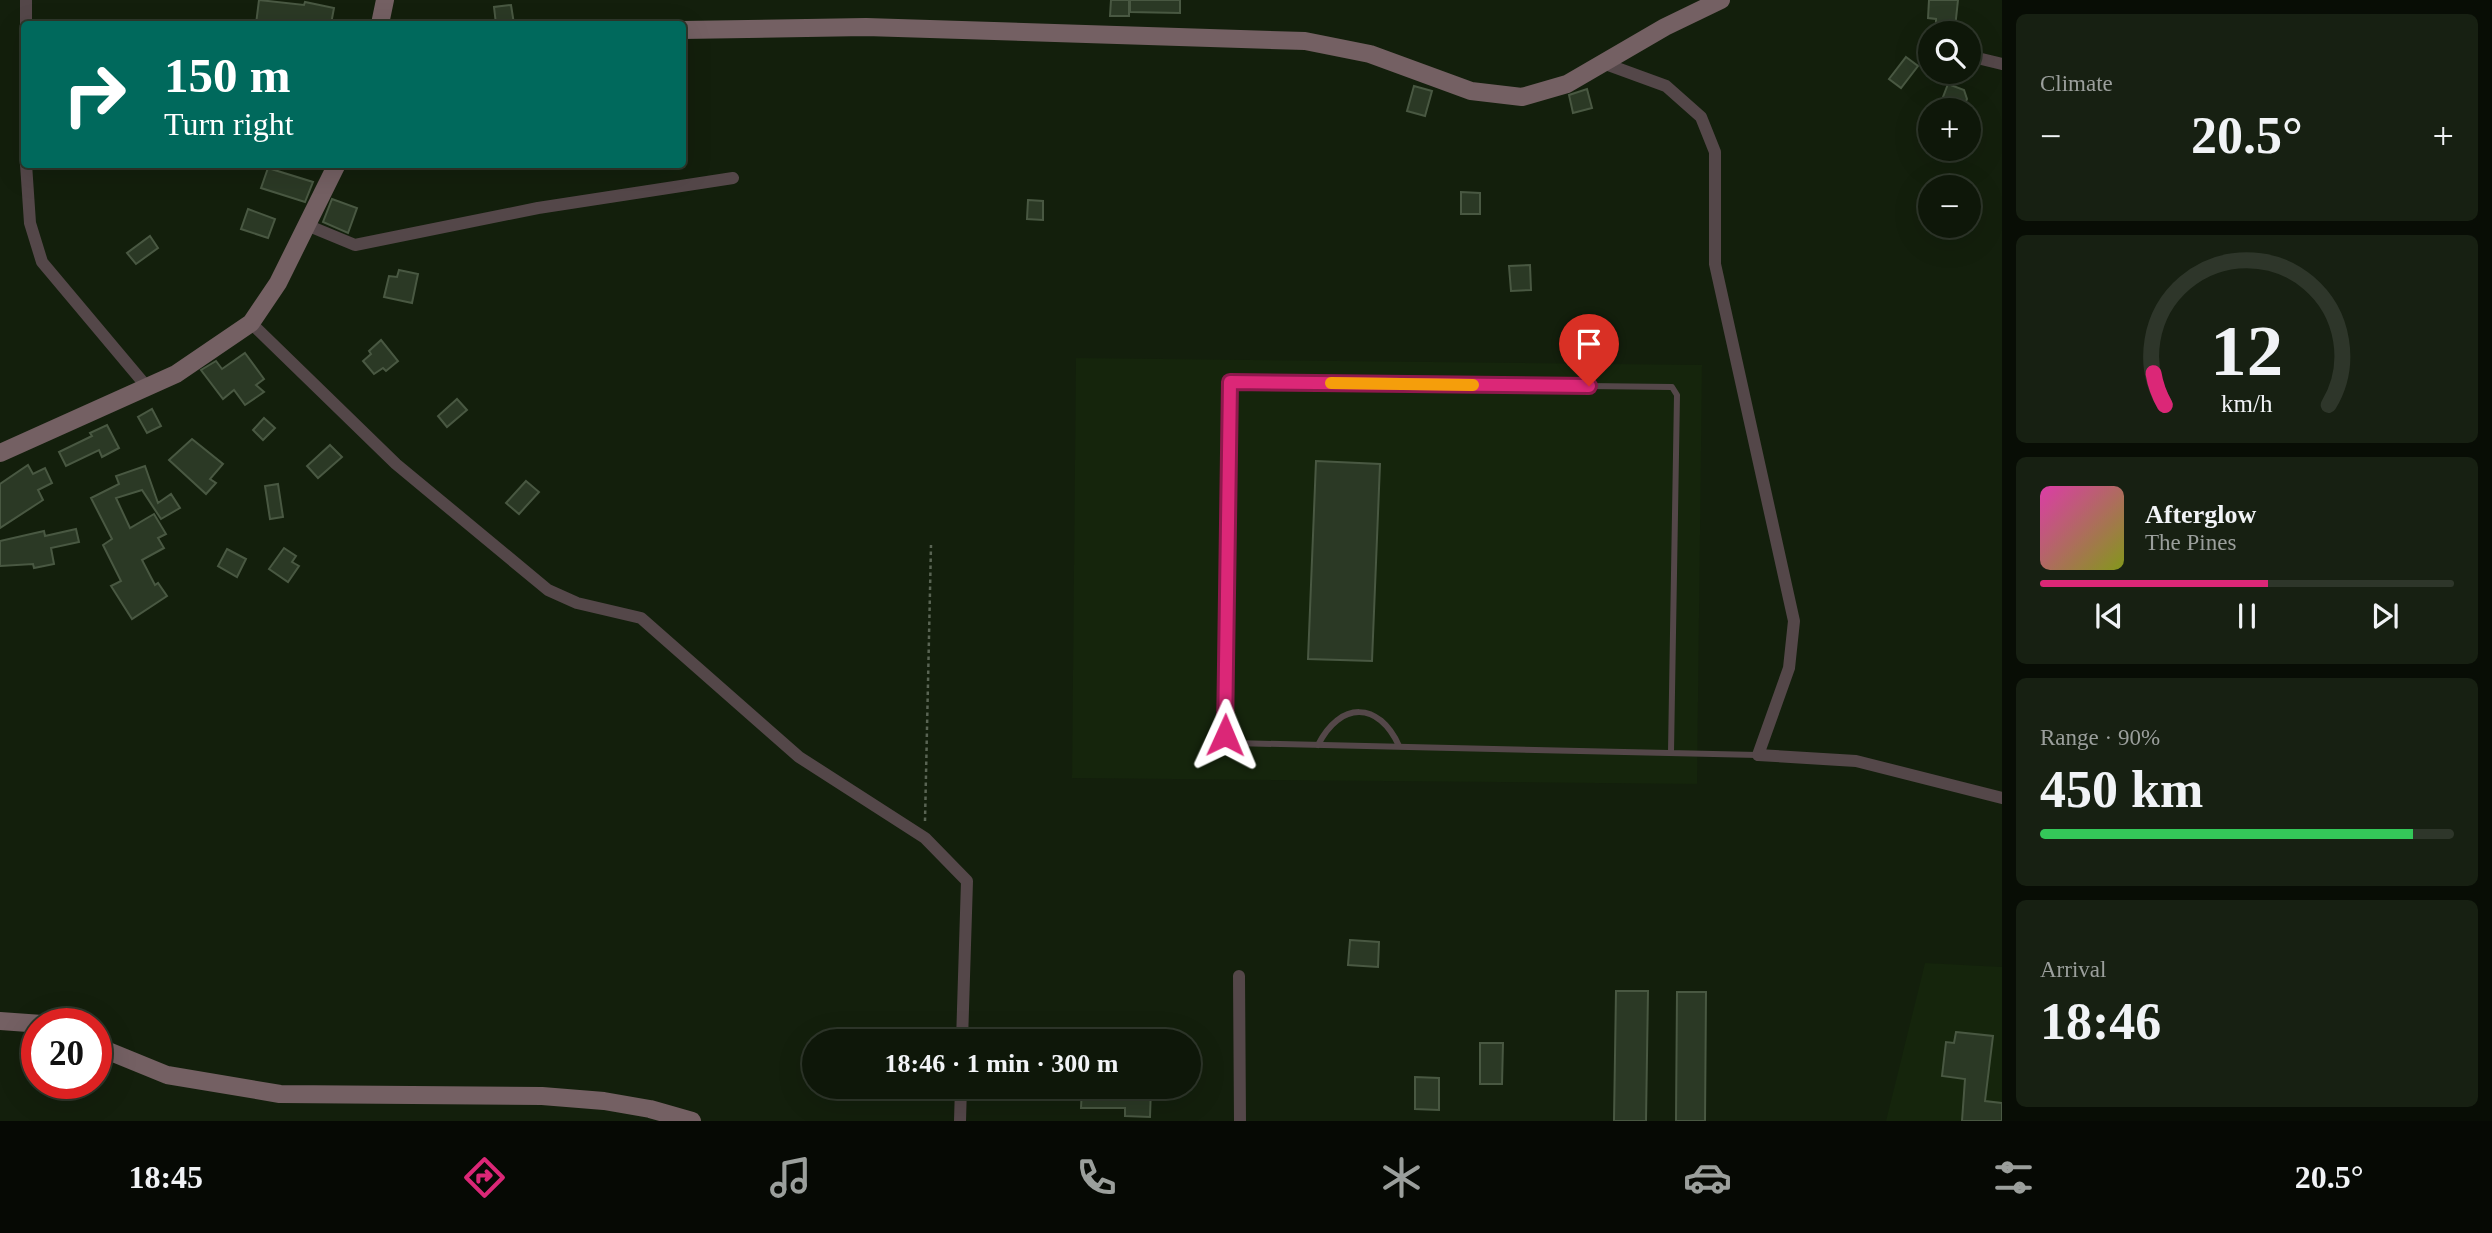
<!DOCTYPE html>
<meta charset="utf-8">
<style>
:root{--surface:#0e1709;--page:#172012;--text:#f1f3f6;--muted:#9b9f9c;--line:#2e362a;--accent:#db2777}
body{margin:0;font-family:Georgia,serif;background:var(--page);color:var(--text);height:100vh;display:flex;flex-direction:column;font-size:26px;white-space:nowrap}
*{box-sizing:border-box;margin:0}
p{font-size:23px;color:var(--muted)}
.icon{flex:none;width:38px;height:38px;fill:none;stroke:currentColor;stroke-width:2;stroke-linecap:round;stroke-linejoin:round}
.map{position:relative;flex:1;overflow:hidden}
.sheet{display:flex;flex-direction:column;gap:14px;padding:14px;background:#080d05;width:490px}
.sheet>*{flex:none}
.hud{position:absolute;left:21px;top:21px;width:665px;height:147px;border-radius:7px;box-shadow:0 7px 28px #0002,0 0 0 2px var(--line);background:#00695c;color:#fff;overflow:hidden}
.buttons{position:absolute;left:1918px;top:21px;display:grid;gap:14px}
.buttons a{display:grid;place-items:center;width:63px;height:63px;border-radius:50%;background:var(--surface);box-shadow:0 7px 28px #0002,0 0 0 2px var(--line);font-size:35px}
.speed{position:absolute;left:21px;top:1008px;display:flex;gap:14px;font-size:35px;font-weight:700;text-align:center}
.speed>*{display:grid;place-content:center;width:91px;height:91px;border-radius:50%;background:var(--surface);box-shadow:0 7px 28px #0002,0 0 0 2px var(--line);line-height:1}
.speed .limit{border:10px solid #d22;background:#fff;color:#111}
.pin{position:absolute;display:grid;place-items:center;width:60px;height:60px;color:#fff;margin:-72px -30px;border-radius:50% 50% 50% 0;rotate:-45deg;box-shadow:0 0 7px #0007}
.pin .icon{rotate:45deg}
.me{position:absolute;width:77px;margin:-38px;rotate:1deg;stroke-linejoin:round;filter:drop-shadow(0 0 5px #0008)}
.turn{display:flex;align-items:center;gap:24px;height:147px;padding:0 28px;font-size:32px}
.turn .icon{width:91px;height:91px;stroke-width:2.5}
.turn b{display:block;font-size:49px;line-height:60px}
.big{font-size:52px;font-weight:700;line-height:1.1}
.sheet .card{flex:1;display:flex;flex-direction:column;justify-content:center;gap:10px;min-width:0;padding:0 24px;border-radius:10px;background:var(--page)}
.sheet .dial{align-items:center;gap:0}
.dial svg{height:182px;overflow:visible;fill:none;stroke:var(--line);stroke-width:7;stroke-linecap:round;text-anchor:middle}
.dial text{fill:var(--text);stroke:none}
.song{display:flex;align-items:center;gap:21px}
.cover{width:84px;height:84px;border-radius:10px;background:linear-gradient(135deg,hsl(320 70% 55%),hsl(70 70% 35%))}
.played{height:7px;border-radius:4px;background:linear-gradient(90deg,var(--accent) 55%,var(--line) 55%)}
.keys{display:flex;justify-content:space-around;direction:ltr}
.heat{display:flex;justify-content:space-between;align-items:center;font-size:38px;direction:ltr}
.charge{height:10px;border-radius:5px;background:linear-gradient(90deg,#34c759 90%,var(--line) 0)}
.trip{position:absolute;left:802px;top:1029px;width:399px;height:70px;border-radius:35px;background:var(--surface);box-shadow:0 7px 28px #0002,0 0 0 2px var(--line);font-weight:700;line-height:70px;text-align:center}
.tabs{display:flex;height:112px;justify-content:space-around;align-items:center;background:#060904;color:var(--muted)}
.tabs .icon{width:49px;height:49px}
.tabs .selected{color:var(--accent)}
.tabs b{font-size:32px;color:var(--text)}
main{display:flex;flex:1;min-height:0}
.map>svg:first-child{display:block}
</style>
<main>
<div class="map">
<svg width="2002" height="1121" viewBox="0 0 2002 1121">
<rect width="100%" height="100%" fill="#131f0c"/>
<g fill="#15250c">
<path d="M1076 358 1702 365 1697 784 1072 778Z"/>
<path d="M1925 963 2002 967V1121H1886Z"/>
</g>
<g fill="#2b3925" stroke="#495842" stroke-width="2">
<path d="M259 0 304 5 305 2 334 8 331 24H256Z"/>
<path d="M1111 0H1129V16H1110Z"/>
<path d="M1130 0H1180V13L1130 12Z"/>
<path d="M1929 0H1958L1955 28 1936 26V19L1928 18Z"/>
<path d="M511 5 514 24H496L494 7Z"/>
<path d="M1906 57 1918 66 1901 88 1889 79Z"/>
<path d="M1948 84 1964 90 1967 99 1962 110H1938Z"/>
<path d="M1414 86 1432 91 1425 116 1407 111Z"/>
<path d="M1587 89 1592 108 1573 113 1569 95Z"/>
<path d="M268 168 313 182 305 202 261 188Z"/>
<path d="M1461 192 1480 193V214H1461Z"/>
<path d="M332 199 357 208 348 233 323 222Z"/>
<path d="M1028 200 1043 201V220L1027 219Z"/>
<path d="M248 209 275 219 268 238 241 229Z"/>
<path d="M150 236 158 248 136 264 127 253Z"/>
<path d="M1530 265 1531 290 1511 291 1509 266Z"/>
<path d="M399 270 418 274 412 303 384 297 389 276 397 277Z"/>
<path d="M381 340 398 361 386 371 383 368 374 374 363 361 371 354 369 351Z"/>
<path d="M245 353 264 379 256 385 264 392 245 405 234 390 223 399 201 370 216 361 222 369Z"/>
<path d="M457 399 467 410 447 427 438 416Z"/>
<path d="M152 409 161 426 147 433 138 417Z"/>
<path d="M264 418 275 428 263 440 253 430Z"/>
<path d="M107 425 119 448 102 457 99 450 66 466 59 452 92 436 90 433Z"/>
<path d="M192 439 223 464 210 479 216 483 206 494 169 460Z"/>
<path d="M330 445 342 457 318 478 307 466Z"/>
<path d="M1316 461 1380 464 1372 661 1308 659Z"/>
<path d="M28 465 33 474 45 468 52 483 38 490 43 500 0 528V484Z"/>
<path d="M145 466 158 503 171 494 180 508 161 519 142 490 116 498 130 528 154 514 166 534 158 538 164 548 142 560 155 585 158 583 167 596 132 619 111 586 121 581 103 545 112 539 91 498 119 484 116 476Z"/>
<path d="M526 481 539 492 519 514 506 503Z"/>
<path d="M278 484 283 517 270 519 265 486Z"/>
<path d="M76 529 79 542 51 548 54 564 34 568 33 564 0 566V541L44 531 45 536Z"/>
<path d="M284 548 296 556 292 562 299 566 288 582 269 569Z"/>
<path d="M227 549 246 559 237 577 218 566Z"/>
<path d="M1350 940 1379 942 1378 967 1348 965Z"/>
<path d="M1616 991H1648L1646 1121H1614Z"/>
<path d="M1677 992H1706L1705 1121H1676Z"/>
<path d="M1956 1032 1993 1036 1985 1101 2002 1103V1121H1962L1965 1079 1942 1076 1946 1042 1954 1043Z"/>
<path d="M1480 1043H1503L1502 1084H1480Z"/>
<path d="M1415 1077 1439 1078V1110L1415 1109Z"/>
<path d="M1082 1087H1151L1150 1117 1125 1116V1108H1081Z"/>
</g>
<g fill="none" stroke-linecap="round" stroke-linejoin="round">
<path stroke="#596453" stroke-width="2.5" stroke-dasharray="3.5 3.5" stroke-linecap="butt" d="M925 821 931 545"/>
<g stroke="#544749" stroke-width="6">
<path d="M1318 745C1340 701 1379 701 1399 746"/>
<path d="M1671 752 1677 395 1672 387 1229 382 1225 735 1233 743 1758 755"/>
</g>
<g stroke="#544749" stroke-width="12">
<path d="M26 0V24"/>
<path d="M1969 56 2002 64"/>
<path d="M1603 63 1666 86 1701 117 1715 152V264L1794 621 1789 668 1758 755 1856 761 2002 798"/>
<path d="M26 164 30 223 42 262 147 387"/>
<path d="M309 226 355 245 538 208 733 178"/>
<path d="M251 323 396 464 548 590 577 603 641 618 799 757 925 838 967 881 962 1041"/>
<path d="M1239 976 1240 1121"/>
<path d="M960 1121 961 1087"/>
</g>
<g stroke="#746063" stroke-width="18">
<path d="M380 24 385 0"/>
<path d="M682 30 866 27 1305 41 1370 54 1471 91 1522 97 1567 84 1665 27 1721 0"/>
<path d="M0 453 176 374 251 323 278 283 337 164"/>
<path d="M0 1021 42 1024"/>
<path d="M96 1046 167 1075 280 1094 542 1096 604 1101 650 1109 692 1121"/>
</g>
</g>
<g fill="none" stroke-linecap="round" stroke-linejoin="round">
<g stroke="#8e194d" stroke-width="18">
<path id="route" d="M1225 735 1230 382 1589 386"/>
</g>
<use href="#route" stroke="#db2777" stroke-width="12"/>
<path stroke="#f59e0b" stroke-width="12" d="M1331 383 1473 385"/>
</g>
</svg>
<div class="buttons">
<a><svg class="icon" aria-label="search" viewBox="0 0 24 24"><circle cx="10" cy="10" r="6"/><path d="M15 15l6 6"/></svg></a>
<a>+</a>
<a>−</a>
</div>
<div class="speed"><div class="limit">20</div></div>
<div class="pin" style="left:1589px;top:386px;background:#d93025"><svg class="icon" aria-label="arrive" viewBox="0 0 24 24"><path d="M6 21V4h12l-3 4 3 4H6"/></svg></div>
<svg class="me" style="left:1225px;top:735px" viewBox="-20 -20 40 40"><path d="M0-17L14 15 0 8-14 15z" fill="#db2777" stroke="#fff" stroke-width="4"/></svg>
<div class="trip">18:46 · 1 min · 300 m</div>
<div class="hud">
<div class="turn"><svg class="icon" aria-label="right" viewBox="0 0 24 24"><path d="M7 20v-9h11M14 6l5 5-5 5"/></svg><div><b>150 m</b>Turn right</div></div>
</div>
</div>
<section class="sheet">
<div class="card"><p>Climate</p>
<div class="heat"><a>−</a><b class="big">20.5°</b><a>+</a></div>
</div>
<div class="card dial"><svg viewBox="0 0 100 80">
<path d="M14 69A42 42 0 1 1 86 69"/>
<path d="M14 69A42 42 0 0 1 9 55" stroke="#db2777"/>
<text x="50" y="56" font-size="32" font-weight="700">12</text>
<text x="50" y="72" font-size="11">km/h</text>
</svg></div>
<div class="card">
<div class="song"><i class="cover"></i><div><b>Afterglow</b><p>The Pines</p></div></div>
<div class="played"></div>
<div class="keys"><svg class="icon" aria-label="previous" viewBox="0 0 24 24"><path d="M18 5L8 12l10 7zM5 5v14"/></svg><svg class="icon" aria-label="pause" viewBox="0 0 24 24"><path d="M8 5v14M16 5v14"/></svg><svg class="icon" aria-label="next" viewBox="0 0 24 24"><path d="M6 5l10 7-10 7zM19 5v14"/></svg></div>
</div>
<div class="card"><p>Range · 90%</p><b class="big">450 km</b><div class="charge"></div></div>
<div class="card"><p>Arrival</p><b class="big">18:46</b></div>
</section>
</main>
<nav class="tabs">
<b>18:45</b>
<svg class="icon selected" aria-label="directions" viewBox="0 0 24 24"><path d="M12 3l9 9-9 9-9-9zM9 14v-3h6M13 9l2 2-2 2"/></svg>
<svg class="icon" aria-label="music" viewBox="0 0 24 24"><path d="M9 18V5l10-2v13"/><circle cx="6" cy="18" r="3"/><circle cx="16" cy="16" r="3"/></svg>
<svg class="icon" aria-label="phone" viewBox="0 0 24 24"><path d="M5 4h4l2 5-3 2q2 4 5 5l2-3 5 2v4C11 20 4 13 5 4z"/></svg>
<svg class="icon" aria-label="climate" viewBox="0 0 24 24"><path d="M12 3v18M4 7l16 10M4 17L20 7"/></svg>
<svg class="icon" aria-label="car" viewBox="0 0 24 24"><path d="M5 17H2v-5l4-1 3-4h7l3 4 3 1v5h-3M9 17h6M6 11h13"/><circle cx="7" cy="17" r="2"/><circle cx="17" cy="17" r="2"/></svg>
<svg class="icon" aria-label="filters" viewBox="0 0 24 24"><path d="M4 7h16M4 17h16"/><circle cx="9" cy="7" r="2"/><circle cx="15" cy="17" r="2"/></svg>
<b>20.5°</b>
</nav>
